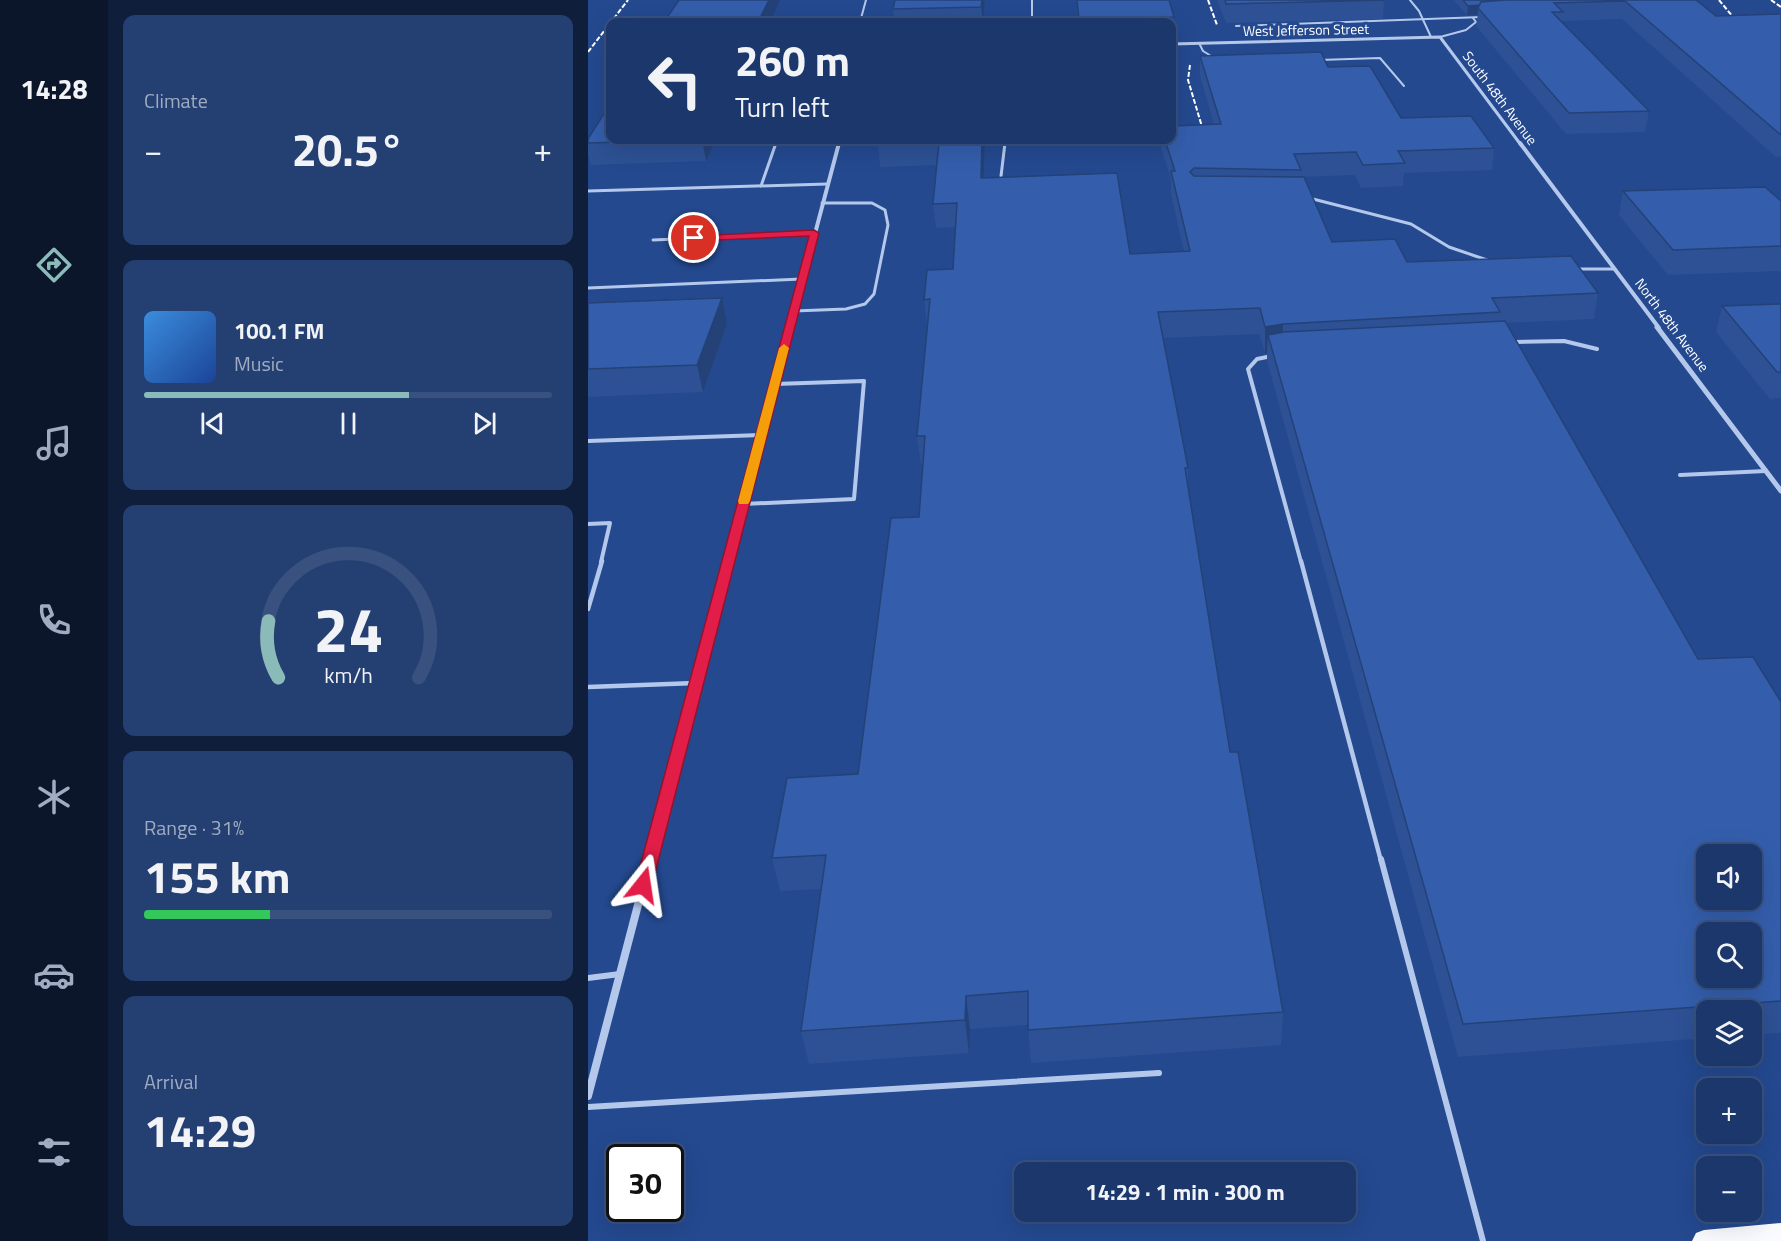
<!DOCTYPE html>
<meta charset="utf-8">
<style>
:root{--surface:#1b376b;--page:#243f71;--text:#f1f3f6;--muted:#a0acc1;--line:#39517e;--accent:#8bbbb9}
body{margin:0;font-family:"Titillium Web",sans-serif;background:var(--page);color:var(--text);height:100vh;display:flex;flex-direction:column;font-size:22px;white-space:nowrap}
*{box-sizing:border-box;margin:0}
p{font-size:20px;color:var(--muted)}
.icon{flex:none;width:33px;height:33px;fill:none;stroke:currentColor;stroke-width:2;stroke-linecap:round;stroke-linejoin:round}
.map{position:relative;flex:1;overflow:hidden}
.details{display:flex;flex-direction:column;gap:15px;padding:15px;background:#0f1e3b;width:480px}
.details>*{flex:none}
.top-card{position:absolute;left:18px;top:18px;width:570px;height:126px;border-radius:12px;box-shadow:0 6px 24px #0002,0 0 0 2px var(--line);background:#1b376b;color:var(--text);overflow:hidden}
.fabs{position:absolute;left:1108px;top:844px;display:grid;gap:12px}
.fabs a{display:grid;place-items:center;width:66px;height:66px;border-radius:12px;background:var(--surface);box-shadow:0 6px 24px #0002,0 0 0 2px var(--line);font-size:30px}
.speed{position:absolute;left:18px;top:1144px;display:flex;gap:12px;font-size:30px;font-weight:700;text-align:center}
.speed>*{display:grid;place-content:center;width:78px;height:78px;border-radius:50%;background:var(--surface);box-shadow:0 6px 24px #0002,0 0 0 2px var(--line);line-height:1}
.speed .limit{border:3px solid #111;border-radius:9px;background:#fff;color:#111}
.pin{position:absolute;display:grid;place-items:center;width:51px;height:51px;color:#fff;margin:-26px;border:3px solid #fff;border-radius:50%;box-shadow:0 2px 6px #0007}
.me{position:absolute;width:66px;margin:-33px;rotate:15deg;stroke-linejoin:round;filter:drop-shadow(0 0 4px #0008)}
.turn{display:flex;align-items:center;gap:21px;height:126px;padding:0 30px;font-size:27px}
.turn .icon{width:78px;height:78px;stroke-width:2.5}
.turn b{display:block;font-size:42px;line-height:51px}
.big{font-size:45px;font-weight:700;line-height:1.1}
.details .widget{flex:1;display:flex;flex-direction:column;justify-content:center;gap:9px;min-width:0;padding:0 21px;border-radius:12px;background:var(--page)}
.details .dial{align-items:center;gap:0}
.dial svg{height:156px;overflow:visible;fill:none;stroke:var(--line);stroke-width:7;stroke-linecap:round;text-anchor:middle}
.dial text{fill:var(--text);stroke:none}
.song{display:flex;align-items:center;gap:18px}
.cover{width:72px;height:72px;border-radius:9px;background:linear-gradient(135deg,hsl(210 70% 55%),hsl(220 70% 35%))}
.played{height:6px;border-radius:3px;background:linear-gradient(90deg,var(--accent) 65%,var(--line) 65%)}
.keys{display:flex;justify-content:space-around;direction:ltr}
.heat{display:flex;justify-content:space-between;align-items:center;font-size:33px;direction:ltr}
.charge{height:9px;border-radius:4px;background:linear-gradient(90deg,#34c759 31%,var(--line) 0)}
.trip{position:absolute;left:426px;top:1162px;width:342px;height:60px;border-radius:12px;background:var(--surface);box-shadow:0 6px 24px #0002,0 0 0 2px var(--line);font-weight:700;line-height:60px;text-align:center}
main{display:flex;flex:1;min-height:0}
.tabs{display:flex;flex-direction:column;width:108px;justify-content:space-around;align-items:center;background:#0b162b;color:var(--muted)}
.tabs .icon{width:42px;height:42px}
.tabs .active{color:var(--accent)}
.tabs b{font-size:27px;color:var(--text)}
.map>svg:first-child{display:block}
</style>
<main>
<nav class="tabs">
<b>14:28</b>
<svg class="icon active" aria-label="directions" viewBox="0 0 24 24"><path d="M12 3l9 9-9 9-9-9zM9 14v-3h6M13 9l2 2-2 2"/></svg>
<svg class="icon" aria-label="music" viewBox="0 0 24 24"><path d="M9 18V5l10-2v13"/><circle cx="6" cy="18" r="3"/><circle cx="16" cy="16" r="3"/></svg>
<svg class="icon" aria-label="phone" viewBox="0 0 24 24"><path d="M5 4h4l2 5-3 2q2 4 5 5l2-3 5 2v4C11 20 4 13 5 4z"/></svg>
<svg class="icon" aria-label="climate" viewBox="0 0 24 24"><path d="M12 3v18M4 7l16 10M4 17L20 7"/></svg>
<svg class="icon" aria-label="car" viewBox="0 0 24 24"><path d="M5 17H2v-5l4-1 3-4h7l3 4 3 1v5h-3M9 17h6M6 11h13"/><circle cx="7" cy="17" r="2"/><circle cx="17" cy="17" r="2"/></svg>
<svg class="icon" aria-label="filters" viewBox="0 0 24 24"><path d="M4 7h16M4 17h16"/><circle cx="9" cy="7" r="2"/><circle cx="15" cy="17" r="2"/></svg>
</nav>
<section class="details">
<div class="widget"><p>Climate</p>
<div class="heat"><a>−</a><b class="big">20.5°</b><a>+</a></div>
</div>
<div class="widget">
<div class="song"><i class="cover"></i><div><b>100.1 FM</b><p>Music</p></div></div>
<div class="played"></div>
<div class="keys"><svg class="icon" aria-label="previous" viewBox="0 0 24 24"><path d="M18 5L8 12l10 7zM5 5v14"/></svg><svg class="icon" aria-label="pause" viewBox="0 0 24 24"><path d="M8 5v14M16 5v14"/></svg><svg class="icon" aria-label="next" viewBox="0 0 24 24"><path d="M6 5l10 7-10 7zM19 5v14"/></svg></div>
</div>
<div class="widget dial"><svg viewBox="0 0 100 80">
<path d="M14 69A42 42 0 1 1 86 69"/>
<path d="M14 69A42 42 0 0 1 9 40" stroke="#8bbbb9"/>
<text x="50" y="56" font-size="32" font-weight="700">24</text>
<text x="50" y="72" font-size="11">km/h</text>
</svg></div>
<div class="widget"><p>Range · 31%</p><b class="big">155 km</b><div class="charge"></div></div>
<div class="widget"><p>Arrival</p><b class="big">14:29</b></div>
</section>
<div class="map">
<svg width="1193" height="1241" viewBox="0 0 1193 1241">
<rect width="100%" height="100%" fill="#24498f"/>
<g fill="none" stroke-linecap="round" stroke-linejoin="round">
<g stroke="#b4c8ec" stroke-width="2">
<path d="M444 0V22"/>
<path d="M822 0 831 11 843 37"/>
<path d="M272 22 278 0"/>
<path d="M648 26 894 17"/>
<path d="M852 37 878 30 888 22 885 18"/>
<path d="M611 43 615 51 628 59"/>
<path d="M731 60 792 58 816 86"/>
<path d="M187 145 189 140"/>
<path d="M416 145 417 140"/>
</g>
<g stroke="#b4c8ec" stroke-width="3">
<path d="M413 176 417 143"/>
<path d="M173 186 188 143"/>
<path d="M0 191 239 184"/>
<path d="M721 198 823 224 861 247 899 260"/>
<path d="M65 240 226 233"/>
<path d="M988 269H1027"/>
<path d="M0 288 214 279"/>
<path d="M206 311 258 309 277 304 286 294 300 225 297 210 284 203H234"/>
</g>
<g stroke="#b4c8ec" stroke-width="4">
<path d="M926 342 976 341 1009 349"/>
<path d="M684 356 669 359 660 369 713 562"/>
<path d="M0 441 173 435"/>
<path d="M1092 475 1178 471"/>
<path d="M155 504 266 499 276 381 187 384"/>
<path d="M0 524 22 523 13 562"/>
</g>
<g stroke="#b4c8ec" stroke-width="4.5">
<path d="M713 561 793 861"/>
<path d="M0 609 14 561"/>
<path d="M0 687 108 683"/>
</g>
<g stroke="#b4c8ec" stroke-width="6">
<path d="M793 859 895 1241"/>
<path d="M0 978 32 974"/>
<path d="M0 1107 571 1073"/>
</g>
<g stroke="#b4c8ec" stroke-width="3">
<path d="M584 44 852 37 933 145"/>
<path d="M251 145 252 140"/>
</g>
<g stroke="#b4c8ec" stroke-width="4">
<path d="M932 143 1071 328"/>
<path d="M202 328 251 143"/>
</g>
<g stroke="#b4c8ec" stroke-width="5">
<path d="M1069 327 1193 491"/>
<path d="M141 562 203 327"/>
</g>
<path stroke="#b4c8ec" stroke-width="7" d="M62 861 141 561"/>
<path stroke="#b4c8ec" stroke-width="8" d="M0 1096 62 859"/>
<path fill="#f9fbff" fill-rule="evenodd" d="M1193 1223V1241H1104L1108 1233 1116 1230Z"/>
<g stroke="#fff" stroke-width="2" stroke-dasharray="5 2" stroke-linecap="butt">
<path d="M620 0 629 25"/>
<path d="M1131 0 1150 23"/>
<path d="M1183 0 1193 7"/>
<path d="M0 52 40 0"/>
<path d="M602 65 600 80 618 140"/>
</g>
</g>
<g fill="#2d5194">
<path d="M307 0H397L395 22H306L305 9Z"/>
<path d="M488 0H581L586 17V35H584V22H490Z"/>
<path d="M629 0H796L795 19 638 23Z"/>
<path d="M866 0H1108L1128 16 1193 14V156L1188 157 1034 19 974 21V23L1061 111 1057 132 978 134 888 26 890 14 879 15Z"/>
<path d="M612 56 740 67 813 118 906 148 904 170 816 173 815 186 773 188 767 175 713 177 744 242 819 262 1010 293 1006 319 918 323 1110 659 1193 702V1033L1164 1035V1011H1119V1038L870 1057 679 361V353H677L671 334 575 338 600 468V487L642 752 695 1012 693 1045 443 1063 440 1025 382 1029 381 1053 221 1064 213 1031 233 889 192 891 184 858 270 774 331 517 335 464H333L329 436 339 325 336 300 365 269 368 227 348 228 345 204 349 165 292 167 290 144 291 140H397L396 178 542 254 596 251 583 195V179L573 148V140H584L626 124 612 76Z"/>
<path d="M0 139 22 140H128L118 161 3 165 0 154Z"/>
<path d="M1035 191 1193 201V271L1080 275 1031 215Z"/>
<path d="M0 303 139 324 115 392 0 397Z"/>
<path d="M1193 304V398L1182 399 1128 332 1134 306Z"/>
</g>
<g fill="#244278">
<path d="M181 0H192L182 22H170Z"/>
<path d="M394 0H397L395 22 393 7Z"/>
<path d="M933 1 890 8V14L879 15 880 6Z"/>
<path d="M114 140H128L118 161Z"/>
<path d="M394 140H397L395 201 393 178Z"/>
<path d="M134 298 139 324 115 392 109 365Z"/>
<path d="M695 324 694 350 680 335 679 353H677V327Z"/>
<path d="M378 996 382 1029 381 1053 377 1020Z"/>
</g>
<g fill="#345eac" stroke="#244278" stroke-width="1.5" fill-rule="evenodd">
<path d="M91 0H181L170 22H76Z"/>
<path d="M307 0H394L393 7 305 9Z"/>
<path d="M489 0H581L586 17 491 20Z"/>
<path d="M637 0H796L638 4Z"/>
<path d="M875 0H917L893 2 892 5 880 6Z"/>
<path d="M917 0H1108L1128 16 1193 14V135L1037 1 966 3 975 12H964L1061 111 981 113 890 8 893 2Z"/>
<path d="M733 52 740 67 782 66 813 118 883 116 906 148 810 151 817 163 775 165 768 152 706 154 713 170 606 168 602 172 606 176 716 177 744 242 807 239 819 262 983 256 1010 293 904 298 912 312 695 324 677 327 672 308 570 312 600 468H597L642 752H650L695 1012 440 1030V991L378 996 377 1020 213 1031 238 855 184 858 199 778 270 774 303 518 331 517 337 436H329L342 299 336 300 339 270 365 269 369 203 345 204 351 142 290 144 291 140H394L393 178 529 173 542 254 602 251 583 171H587L577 140H584V126L633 124 612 56Z"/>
<path d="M22 104V140H101L0 143V139Z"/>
<path d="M1177 187 1193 201V246L1085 250 1035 191Z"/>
<path d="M134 298 109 365 0 369V303Z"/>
<path d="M1193 304V372H1189L1134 306Z"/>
<path d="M917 321 1110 659 1165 657 1193 702V1001L875 1024 680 335 696 332ZM1119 855H1164V900H1119ZM1119 933H1164V978H1119Z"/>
</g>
<path fill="#e11d48" stroke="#92132f" stroke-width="1.5" d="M226 230 231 233 64 885 61 889 55 891 49 889 47 885 221 236 106 241 101 238 106 236Z"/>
<path fill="#f59e0b" d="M196 344 201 348 162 501 160 504H151L150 501 191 348Z"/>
<g text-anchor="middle" stroke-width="6" stroke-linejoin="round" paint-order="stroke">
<g font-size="14" fill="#fff" stroke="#24498f">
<text transform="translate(718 30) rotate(-1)" y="5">West Jefferson Street</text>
<text transform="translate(912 98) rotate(53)" y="5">South 48th Avenue</text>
<text transform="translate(1084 325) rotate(53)" y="5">North 48th Avenue</text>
</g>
</g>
</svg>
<div class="fabs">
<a><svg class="icon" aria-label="sound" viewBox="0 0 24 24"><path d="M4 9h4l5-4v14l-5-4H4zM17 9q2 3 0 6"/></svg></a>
<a><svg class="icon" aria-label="search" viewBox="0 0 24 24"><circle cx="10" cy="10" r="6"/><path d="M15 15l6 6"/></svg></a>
<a><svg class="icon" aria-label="layers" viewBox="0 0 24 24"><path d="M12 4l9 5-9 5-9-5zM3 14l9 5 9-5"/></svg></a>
<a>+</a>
<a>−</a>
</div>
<div class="speed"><div class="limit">30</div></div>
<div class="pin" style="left:106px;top:238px;background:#d93025"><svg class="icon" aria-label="arrive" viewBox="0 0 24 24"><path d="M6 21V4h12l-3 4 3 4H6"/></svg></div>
<svg class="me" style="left:55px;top:885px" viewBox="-20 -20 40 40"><path d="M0-17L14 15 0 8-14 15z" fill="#e11d48" stroke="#fff" stroke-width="4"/></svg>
<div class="trip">14:29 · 1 min · 300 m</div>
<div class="top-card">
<div class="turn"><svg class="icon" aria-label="left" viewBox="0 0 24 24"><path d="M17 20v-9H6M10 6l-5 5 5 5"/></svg><div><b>260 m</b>Turn left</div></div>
</div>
</div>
</main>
